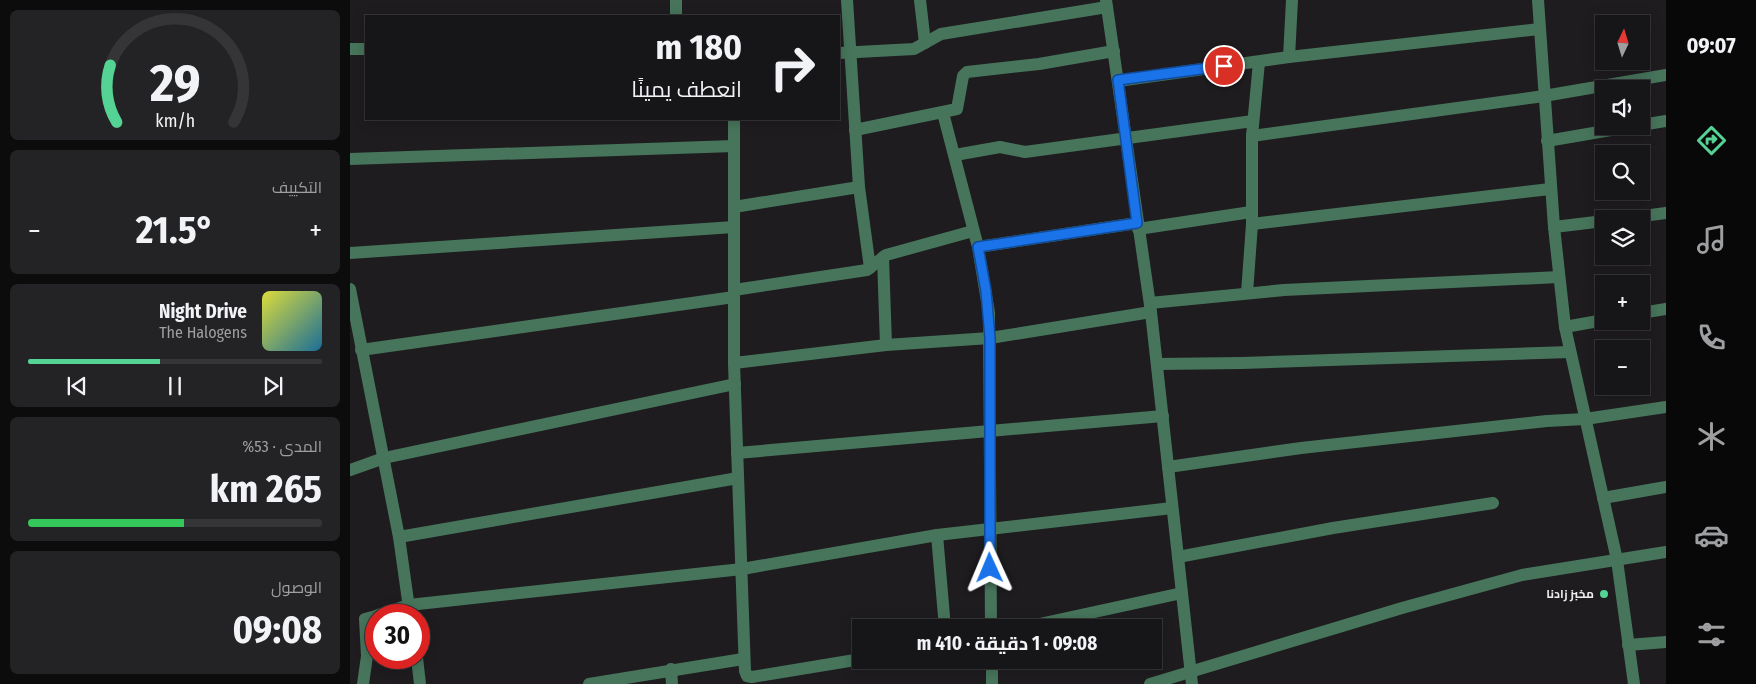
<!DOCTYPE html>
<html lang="ar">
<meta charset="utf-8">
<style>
:root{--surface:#161517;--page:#232224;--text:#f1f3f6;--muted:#9e9fa1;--line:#353436;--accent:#54d395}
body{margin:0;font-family:"Fira Sans Condensed",Cairo,sans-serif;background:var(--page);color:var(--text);direction:rtl;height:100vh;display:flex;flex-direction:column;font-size:19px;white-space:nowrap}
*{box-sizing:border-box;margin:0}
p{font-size:16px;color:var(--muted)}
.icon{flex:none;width:28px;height:28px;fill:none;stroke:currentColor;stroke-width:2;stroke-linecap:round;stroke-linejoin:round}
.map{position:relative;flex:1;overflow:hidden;direction:ltr}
.details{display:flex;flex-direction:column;gap:10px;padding:10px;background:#0c0c0d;width:350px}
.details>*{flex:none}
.banner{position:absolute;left:15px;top:15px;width:475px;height:105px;border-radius:0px;box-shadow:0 2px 12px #0003,0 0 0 1px var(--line);direction:rtl;background:#161517;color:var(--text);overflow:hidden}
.needle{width:32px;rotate:4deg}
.tools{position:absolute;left:1245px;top:15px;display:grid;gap:10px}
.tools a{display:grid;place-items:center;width:55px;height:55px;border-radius:0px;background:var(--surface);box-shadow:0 2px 12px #0003,0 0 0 1px var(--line);font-size:25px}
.speed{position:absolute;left:15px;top:604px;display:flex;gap:10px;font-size:25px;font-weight:700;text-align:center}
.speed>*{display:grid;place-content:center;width:65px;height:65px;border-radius:50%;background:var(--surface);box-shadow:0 2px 12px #0003,0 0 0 1px var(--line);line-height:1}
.speed .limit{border:8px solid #d22;background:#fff;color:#111}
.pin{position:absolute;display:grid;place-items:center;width:42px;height:42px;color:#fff;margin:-21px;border:2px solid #fff;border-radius:50%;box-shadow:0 1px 5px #0007}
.me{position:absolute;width:55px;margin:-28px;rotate:359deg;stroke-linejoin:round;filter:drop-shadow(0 0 4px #0008)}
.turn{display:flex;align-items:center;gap:18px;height:105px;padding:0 15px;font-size:22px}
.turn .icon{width:65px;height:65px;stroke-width:2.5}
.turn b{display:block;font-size:35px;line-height:42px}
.big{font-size:38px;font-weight:700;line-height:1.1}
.details .tile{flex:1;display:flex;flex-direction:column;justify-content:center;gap:8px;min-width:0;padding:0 18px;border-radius:8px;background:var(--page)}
.details .dial{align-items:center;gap:0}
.dial svg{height:130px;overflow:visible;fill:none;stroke:var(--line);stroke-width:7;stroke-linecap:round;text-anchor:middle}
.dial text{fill:var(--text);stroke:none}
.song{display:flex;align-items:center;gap:15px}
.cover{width:60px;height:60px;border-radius:8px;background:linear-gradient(135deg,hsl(60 70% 55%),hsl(200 70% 35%))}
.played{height:5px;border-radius:2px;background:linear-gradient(90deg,var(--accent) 45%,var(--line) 45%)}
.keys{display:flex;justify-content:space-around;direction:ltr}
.heat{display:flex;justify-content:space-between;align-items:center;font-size:28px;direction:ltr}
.charge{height:8px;border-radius:4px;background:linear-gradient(90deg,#34c759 53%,var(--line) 0)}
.trip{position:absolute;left:502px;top:619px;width:310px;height:50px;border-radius:0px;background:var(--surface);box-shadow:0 2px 12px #0003,0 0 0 1px var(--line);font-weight:700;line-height:50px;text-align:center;direction:rtl}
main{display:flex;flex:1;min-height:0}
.tab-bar{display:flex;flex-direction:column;width:90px;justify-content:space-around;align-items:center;background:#090809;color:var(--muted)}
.tab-bar .icon{width:35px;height:35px}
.tab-bar .current{color:var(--accent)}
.tab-bar b{font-size:22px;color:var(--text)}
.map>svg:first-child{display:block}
</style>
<main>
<nav class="tab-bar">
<b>09:07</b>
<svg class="icon current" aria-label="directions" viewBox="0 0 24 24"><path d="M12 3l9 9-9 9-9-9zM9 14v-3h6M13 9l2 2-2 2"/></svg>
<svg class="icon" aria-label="music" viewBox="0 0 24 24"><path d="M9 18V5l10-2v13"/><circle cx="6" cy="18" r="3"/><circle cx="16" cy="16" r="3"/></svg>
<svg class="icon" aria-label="phone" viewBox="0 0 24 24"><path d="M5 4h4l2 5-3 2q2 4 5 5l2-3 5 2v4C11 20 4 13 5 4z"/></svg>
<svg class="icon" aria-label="climate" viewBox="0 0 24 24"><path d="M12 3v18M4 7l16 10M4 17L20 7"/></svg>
<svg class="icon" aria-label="car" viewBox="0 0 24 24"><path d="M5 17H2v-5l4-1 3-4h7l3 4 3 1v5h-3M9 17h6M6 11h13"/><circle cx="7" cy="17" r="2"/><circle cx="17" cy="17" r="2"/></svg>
<svg class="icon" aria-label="filters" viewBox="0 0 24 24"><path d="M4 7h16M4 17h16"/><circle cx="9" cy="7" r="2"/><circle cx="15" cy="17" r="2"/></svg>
</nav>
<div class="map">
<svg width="1316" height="684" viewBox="0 0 1316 684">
<rect width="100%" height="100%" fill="#1e1c1f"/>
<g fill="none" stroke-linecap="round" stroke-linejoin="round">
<g stroke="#47755c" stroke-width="12">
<path d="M326 0V16"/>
<path d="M497 0 509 187 520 268"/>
<path d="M570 0 575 43"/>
<path d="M756 0 801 312 842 684"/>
<path d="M1188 0 1204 227 1215 327 1267 560 1284 684"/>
<path d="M0 49H16"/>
<path d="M489 53 564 49 591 34 757 7"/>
<path d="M939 57 942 0"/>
<path d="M768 81 939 57 1189 29"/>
<path d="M593 113 628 247 639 313 641 628"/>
<path d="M384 119V363L395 671 397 676 402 677 511 659"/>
<path d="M1291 125 1316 121"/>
<path d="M505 130 607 109 613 76 617 72 689 64 764 51"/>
<path d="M902 136 1194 96 1316 75"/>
<path d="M1197 141 1284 126"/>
<path d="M605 155 650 147 675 152 903 121"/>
<path d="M0 159 384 146"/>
<path d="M384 207 509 187"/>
<path d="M1271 219 1316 213"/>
<path d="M902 224 1200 189"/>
<path d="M1204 227 1254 221"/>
<path d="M788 229 901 212"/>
<path d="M628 247 787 223"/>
<path d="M0 253 384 227"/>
<path d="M533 257 536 345"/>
<path d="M0 289 49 537 60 615"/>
<path d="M384 290 517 270 536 255 623 231"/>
<path d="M897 293 902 224V136L909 62"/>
<path d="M800 303 934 290 1209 277"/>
<path d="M1291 313 1316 309"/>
<path d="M1215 327 1254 320"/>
<path d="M11 350 384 297"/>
<path d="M384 363 536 345 640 338 801 312"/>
<path d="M807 364 892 363 1220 352"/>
<path d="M387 453 813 416"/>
<path d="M818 467 951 448 1197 421 1235 419 1316 407"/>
<path d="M0 470 34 458 385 384"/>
<path d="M1253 498 1316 487"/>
<path d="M587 535 595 628"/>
<path d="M49 537 388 478"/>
<path d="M828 557 983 528 1143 503"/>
<path d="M28 615 59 605 392 569 587 535 822 508"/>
<path d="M671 628 832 593"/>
<path d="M1278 645 1316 642"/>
<path d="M67 658 70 684"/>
<path d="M642 660V684"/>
<path d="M321 669 322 684"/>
<path d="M13 684 17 656 15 619 26 616"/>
<path d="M239 684 393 659"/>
<path d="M800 684 1052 608 1172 575 1316 552"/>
</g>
</g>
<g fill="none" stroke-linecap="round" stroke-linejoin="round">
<g stroke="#114b97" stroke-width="12">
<path id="route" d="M640 568V338L636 291 628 247 787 223 768 80 874 66"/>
</g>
<use href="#route" stroke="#1a73e8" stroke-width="9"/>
</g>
<circle fill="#54d395" stroke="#1e1c1f" stroke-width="2" cx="1254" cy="594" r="5"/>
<g text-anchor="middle" stroke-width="5" stroke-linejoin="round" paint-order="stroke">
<g font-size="12" font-weight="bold" fill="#edebed" stroke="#1e1c1f" text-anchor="end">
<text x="1244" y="598">مخبز زادنا</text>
</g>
</g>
</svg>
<div class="tools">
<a><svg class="needle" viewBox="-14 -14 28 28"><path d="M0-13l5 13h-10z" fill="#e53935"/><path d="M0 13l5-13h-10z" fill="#9e9fa1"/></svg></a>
<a><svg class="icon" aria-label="sound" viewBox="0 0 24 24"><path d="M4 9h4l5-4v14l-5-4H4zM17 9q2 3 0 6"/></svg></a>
<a><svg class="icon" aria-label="search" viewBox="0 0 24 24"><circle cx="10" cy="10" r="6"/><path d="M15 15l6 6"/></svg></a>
<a><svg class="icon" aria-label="layers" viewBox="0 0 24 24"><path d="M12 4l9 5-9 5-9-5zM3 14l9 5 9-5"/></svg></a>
<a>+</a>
<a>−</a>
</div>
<div class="speed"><div class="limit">30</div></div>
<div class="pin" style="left:874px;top:66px;background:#d93025"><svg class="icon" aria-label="arrive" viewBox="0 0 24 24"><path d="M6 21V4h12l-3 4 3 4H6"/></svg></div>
<svg class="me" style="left:640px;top:568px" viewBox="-20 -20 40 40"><path d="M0-17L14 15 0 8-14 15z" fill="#1a73e8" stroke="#fff" stroke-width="4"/></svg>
<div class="trip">09:08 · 1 دقيقة · 410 m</div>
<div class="banner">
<div class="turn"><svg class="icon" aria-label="right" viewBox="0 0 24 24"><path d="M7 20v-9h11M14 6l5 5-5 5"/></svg><div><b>180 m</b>انعطف يمينًا</div></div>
</div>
</div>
<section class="details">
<div class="tile dial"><svg viewBox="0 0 100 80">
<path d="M14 69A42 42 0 1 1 86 69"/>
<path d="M14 69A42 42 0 0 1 10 34" stroke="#54d395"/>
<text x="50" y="56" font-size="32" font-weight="700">29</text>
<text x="50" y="72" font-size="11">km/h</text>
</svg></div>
<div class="tile"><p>التكييف</p>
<div class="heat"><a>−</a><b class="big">21.5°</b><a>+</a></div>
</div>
<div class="tile">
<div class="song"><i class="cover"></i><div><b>Night Drive</b><p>The Halogens</p></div></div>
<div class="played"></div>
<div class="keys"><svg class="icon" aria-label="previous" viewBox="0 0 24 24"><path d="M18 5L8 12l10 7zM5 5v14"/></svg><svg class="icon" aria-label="pause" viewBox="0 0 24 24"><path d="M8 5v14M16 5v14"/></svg><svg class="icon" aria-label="next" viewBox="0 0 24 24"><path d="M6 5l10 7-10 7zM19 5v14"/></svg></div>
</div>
<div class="tile"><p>المدى · 53%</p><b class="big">265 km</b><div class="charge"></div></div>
<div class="tile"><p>الوصول</p><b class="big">09:08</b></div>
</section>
</main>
